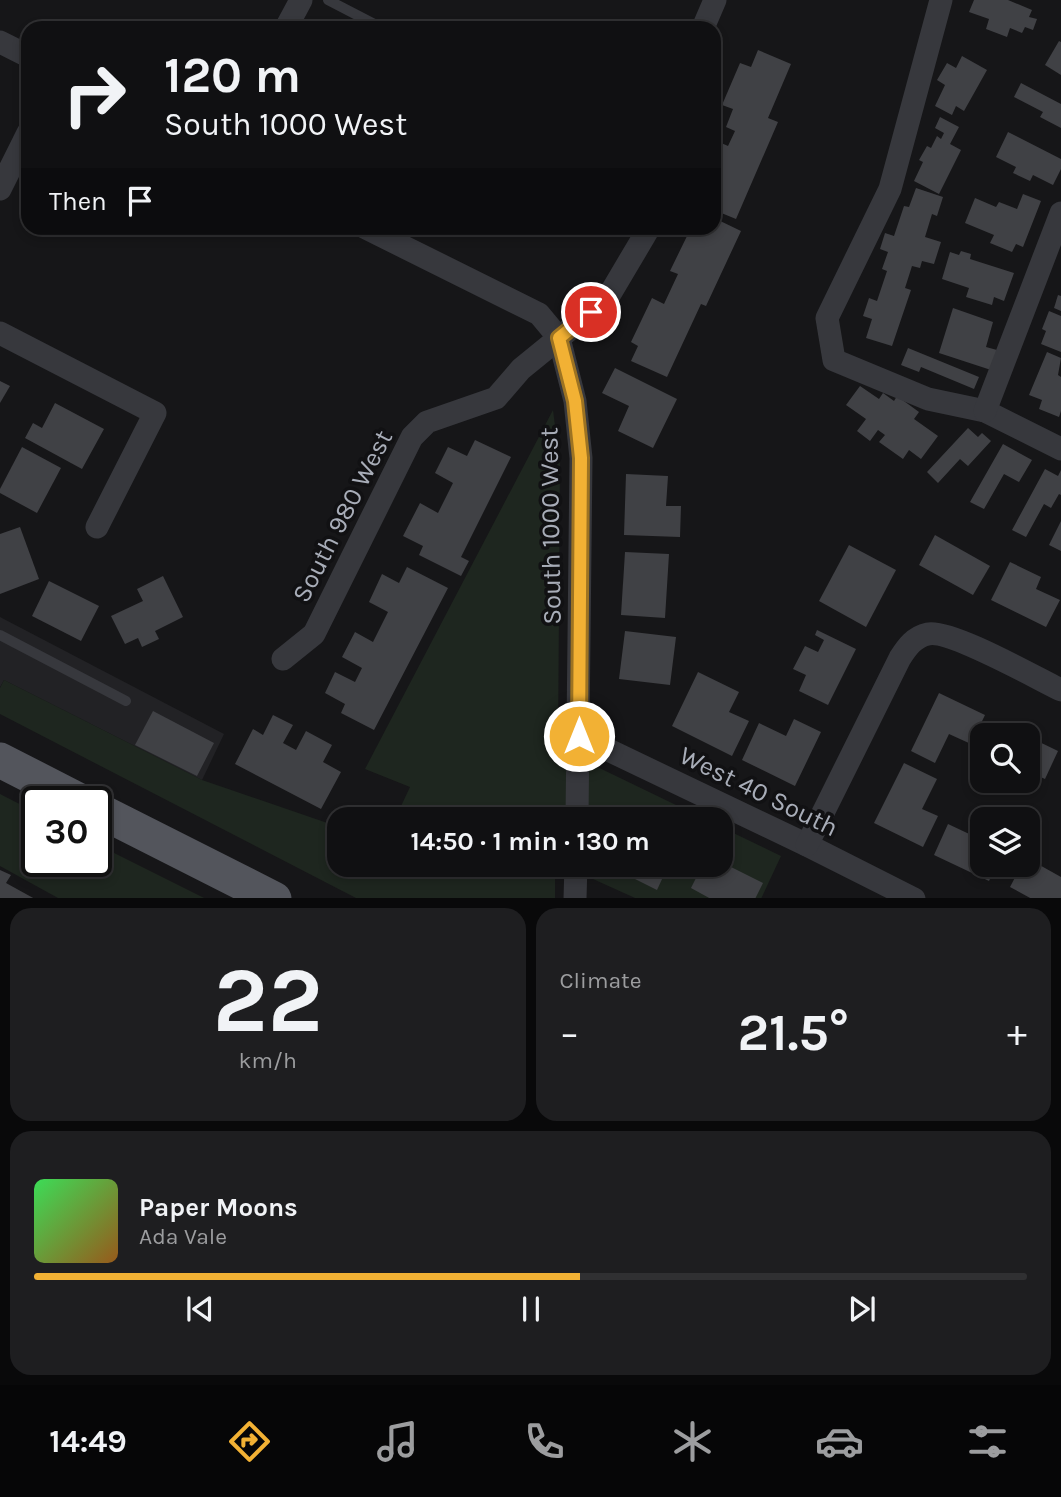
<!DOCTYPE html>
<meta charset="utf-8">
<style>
:root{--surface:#101012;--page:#1e1e20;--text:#f1f3f6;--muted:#9c9d9f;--line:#303032;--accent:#f2b134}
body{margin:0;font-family:Karla,sans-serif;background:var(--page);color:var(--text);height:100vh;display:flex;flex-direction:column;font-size:26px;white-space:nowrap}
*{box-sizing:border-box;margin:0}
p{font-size:23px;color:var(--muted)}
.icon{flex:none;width:38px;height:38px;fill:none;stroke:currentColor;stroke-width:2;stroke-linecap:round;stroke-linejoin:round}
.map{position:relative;height:898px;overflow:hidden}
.side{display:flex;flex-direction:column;gap:10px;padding:10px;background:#09090a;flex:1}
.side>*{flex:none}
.guide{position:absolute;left:21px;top:21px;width:700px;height:214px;border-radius:21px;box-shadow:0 4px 10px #0003,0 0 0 2px var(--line);background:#101012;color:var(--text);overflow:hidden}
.tools{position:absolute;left:970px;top:723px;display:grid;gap:14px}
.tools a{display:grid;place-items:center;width:70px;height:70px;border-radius:14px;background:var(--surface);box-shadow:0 4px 10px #0003,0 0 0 2px var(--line);font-size:35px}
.speed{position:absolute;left:21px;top:786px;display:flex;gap:14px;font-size:35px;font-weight:700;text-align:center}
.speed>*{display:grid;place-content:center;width:91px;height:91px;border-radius:50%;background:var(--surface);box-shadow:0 4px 10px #0003,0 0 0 2px var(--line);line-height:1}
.speed .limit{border:4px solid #111;border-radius:10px;background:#fff;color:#111}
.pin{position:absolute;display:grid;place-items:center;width:60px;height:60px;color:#fff;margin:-30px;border:4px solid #fff;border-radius:50%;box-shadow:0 2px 7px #0007}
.me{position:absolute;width:77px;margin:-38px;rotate:0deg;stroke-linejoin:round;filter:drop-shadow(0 0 5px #0008)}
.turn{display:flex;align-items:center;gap:24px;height:147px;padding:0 28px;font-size:32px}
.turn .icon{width:91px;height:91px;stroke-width:2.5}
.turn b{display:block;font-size:49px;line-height:60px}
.then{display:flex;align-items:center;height:66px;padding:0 28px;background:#0003;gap:14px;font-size:26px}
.big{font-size:52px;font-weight:700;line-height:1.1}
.side .card{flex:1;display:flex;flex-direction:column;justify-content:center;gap:10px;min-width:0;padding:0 24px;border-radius:21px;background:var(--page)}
.side .dial{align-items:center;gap:0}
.dial b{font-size:91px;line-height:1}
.song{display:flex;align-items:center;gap:21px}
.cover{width:84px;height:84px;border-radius:10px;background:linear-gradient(135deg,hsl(130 70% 55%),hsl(30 70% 35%))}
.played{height:7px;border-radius:4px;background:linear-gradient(90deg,var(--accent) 55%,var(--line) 55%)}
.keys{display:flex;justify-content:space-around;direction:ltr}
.heat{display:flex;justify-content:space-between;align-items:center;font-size:38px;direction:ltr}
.side .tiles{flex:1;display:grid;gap:10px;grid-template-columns:1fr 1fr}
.card:last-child{grid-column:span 2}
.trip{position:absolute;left:327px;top:807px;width:406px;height:70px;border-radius:21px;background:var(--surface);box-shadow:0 4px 10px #0003,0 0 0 2px var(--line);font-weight:700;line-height:70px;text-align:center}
.menu{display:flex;height:112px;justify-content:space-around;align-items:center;background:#060607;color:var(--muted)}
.menu .icon{width:49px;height:49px}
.menu .current{color:var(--accent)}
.menu b{font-size:32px;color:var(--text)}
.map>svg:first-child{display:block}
</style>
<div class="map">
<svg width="1061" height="899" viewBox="0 0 1061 899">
<rect width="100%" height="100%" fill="#161618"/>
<path fill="#222225" d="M0 617 224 734 202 780 4 680 0 687Z"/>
<g fill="#1e261f">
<path d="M553 410 560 465 558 748 705 819H395L410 787 365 769Z"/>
<path d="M4 680 202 780 339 827 340 864 555 865V898H356L0 714V688Z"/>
<path d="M0 794 37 813V861H96V844L204 898H58L0 866Z"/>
<path d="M721 827 781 856 761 899 635 898 562 865 721 864Z"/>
</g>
<g fill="#404145">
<path d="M974 0H1008L1032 10 1029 17 1037 19 1033 30 1025 27 1022 33 1010 28 1007 37 986 29 989 19 969 12Z"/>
<path d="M1059 41 1061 42V75L1045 65Z"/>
<path d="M758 50 791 64 768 118 778 122 736 219 714 210V153L719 142 728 146 735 131 726 127 733 109 722 105 740 63 751 67Z"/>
<path d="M962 56 987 70 964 111 956 106 952 115 935 106 945 85 937 80 947 63 956 68Z"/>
<path d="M1021 83 1061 104V128L1040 117 1043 112 1014 97Z"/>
<path d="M940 117 959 127 950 144 961 150 939 194 914 181 923 162 919 160 927 146 931 148 937 136 941 139 944 133 935 128Z"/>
<path d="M1008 132 1061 159V169L1053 185 1033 175 1030 181 1013 173 1016 167 996 157Z"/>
<path d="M916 188 943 197 937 216 932 214 925 237 941 242 934 264 922 261 920 268 912 266 905 288 911 290 892 346 866 338 872 319 863 316 869 298 877 301 887 271 882 269 888 252 880 249 885 233 894 236 904 206 909 207Z"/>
<path d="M1023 194 1041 201 1023 247 1016 244 1012 252 990 243 994 235 965 223 975 198 996 207 999 202 1017 209Z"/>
<path d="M714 218 741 231 706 306 701 304 667 377 631 361 638 346 631 342 652 298 664 304 678 274 670 271 688 234 693 236 696 228H714Z"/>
<path d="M961 251 971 254 970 259 1014 273 1004 301 994 297 992 305 966 297 969 288 942 279 950 252 959 255Z"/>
<path d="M1058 295 1061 296V311L1054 308Z"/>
<path d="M953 308 993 322 986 347 997 350 991 370 939 353Z"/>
<path d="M1049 311 1061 316V352L1041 344 1046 331 1042 329Z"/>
<path d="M908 348 979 377 974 389 921 367 919 372 901 365Z"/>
<path d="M1047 352 1061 358 1058 375 1061 377V411L1059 417 1039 409 1042 400 1029 395Z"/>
<path d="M615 368 677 399 653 448 618 431 629 406 602 393Z"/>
<path d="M0 381 10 386 0 403Z"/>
<path d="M860 386 879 399 883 393 894 401 897 396 919 412 914 419 938 436 921 459 909 450 903 459 879 442 885 435 878 430 870 441 857 431 866 419 846 405Z"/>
<path d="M55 403 104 429 82 469 25 438 33 423 42 428Z"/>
<path d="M968 428 978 437 982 433 991 441 968 466 960 459 938 483 927 472Z"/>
<path d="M475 440 511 457 461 557 469 561 461 576 419 555 423 546 403 536 420 503 438 513 453 483 435 473 448 447 467 456Z"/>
<path d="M1003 444 1032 460 1019 482 1004 474 984 509 970 502Z"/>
<path d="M22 447 61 468 37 513 0 493V489Z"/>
<path d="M1045 469 1058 476 1061 470V495L1059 494 1051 508 1044 504 1026 537 1012 530Z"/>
<path d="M626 474 668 476 666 506H681L680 537 624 535Z"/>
<path d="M1061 521V551L1049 545Z"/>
<path d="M20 527 39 579 0 594V534Z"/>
<path d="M935 535 990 566 973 595 919 565Z"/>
<path d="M849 545 896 570 866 627 819 601Z"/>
<path d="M625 552 669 554 665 618 621 615Z"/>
<path d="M1010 562 1041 577 1036 589 1060 600 1046 627 991 600Z"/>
<path d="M407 567 448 588 374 730 341 713 345 704 325 693 335 672 355 682 362 668 342 657 355 632 373 642 388 612 369 602 382 574 399 583Z"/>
<path d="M163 576 183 617 155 631 159 639 142 647 138 638 125 644 111 616 143 601 137 589Z"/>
<path d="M49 581 99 606 81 641 32 616Z"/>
<path d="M817 630 856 649 828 705 799 691 806 675 793 669 805 646 818 652 824 640 815 635Z"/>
<path d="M625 631 676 637 670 685 619 679Z"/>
<path d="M698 672 739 692 729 712 749 721 732 756 672 726Z"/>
<path d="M939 693 985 715 971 744 949 734 935 763 911 751Z"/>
<path d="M153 711 214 743 197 776 135 745Z"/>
<path d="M273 715 293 725 283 743 296 750 306 731 332 745 323 762 341 772 321 809 235 764 253 729 263 735Z"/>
<path d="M794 719 821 732 795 786 742 760 759 723 786 736Z"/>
<path d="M1001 723 1026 735H995Z"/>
<path d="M1027 736 1058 751 1045 779 1027 771Z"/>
<path d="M904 763 937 779 922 809 938 816 923 847 874 823Z"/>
<path d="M948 824 982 840V864H997L989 881 934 855Z"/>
<path d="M1027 858 1061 877V899H1032L1010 887 1022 864H1027Z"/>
<path d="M721 862 763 883 755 899H711L691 888 703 864H721Z"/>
<path d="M632 864H669L657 890 627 875Z"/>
<path d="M0 870 11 875 6 883 35 899H0Z"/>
</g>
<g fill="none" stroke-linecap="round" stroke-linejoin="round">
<g stroke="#37383d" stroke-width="10">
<path d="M328 0 382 28"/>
<path d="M0 635 126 701"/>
</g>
<g stroke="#37383d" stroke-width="23">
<path d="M941 0 890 189 827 318 834 360 928 399 985 411 1061 449"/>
<path d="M286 28 301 0"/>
<path d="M703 28 715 0"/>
<path d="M0 42 28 56"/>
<path d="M0 189 28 133"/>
<path d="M366 228 539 314 559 338 575 401 581 458 577 819"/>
<path d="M0 333 155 413 97 527"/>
<path d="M985 411 1061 213"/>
<path d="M283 659 314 634 412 437 427 422 496 398 521 369 607 299 649 228"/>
<path d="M579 736 807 845 914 899"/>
<path d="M807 845 900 658C907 647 914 637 928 634 950 629 1036 678 1061 690"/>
<path d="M575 899 576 864"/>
</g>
<g stroke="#53555c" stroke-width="35">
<path d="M0 760 82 802"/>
<path d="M96 809 274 899"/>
</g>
</g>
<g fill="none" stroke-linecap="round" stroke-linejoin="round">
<g stroke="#9d7322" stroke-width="18">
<path id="route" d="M579 736 581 458 575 401 559 338 591 312"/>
</g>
<use href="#route" stroke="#f2b134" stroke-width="12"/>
</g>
<g text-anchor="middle" stroke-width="7" stroke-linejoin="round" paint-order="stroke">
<g font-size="26" fill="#a8adb8" stroke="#111113">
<text transform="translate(342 516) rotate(-63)" y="9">South 980 West</text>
<text transform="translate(550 526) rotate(-91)" y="9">South 1000 West</text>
<text transform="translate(759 791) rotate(26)" y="9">West 40 South</text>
</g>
</g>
</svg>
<div class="tools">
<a><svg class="icon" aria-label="search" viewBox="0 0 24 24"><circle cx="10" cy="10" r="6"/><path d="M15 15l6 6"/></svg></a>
<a><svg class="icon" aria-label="layers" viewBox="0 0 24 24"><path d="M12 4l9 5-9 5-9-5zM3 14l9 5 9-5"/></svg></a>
</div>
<div class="speed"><div class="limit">30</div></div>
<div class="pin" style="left:591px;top:312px;background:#d93025"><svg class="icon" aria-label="arrive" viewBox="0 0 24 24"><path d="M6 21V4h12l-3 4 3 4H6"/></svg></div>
<svg class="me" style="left:579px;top:736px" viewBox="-20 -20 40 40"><circle r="17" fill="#f2b134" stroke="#fff" stroke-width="3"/><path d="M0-11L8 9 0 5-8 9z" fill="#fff"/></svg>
<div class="trip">14:50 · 1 min · 130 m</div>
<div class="guide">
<div class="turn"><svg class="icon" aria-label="right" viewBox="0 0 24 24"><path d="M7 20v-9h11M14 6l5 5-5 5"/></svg><div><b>120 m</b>South 1000 West</div></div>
<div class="then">Then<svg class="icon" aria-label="arrive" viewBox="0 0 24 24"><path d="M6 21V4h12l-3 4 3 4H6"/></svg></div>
</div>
</div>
<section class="side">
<div class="tiles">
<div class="card dial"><b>22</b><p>km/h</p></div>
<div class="card"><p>Climate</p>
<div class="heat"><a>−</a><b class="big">21.5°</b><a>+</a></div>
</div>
<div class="card">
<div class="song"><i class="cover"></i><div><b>Paper Moons</b><p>Ada Vale</p></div></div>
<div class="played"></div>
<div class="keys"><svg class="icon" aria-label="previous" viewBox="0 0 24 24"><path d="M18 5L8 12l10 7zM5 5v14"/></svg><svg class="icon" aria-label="pause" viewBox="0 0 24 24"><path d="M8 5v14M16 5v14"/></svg><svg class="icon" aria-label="next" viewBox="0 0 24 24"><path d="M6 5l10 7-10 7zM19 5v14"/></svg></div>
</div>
</div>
</section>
<nav class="menu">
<b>14:49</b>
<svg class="icon current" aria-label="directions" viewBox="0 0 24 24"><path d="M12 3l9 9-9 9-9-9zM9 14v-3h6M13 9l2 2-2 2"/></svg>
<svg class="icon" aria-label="music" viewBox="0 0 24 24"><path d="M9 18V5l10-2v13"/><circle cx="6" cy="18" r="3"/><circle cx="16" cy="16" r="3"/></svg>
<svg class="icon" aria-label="phone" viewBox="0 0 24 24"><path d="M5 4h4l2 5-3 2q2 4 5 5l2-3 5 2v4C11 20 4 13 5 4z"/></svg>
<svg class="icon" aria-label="climate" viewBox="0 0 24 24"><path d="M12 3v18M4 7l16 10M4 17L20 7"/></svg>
<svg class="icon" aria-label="car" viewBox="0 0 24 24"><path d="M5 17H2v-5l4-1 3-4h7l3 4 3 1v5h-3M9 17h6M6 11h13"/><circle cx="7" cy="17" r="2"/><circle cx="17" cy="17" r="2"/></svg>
<svg class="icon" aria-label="filters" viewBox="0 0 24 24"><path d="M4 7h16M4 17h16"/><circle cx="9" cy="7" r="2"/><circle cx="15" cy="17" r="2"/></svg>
</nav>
